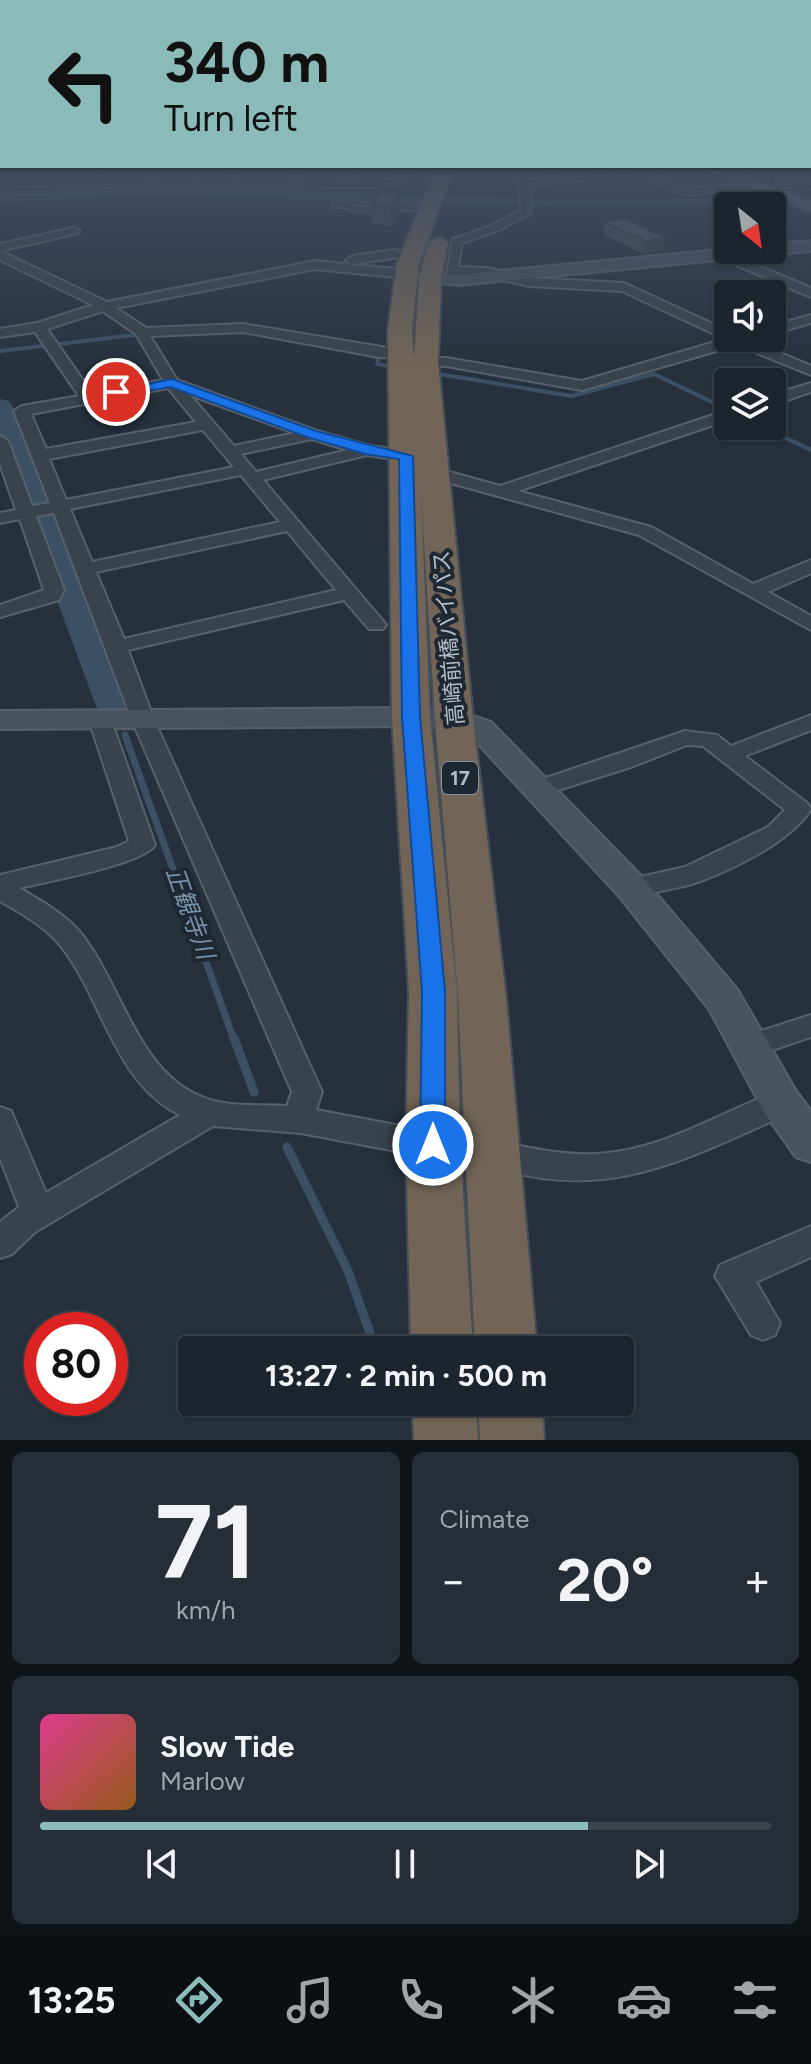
<!DOCTYPE html>
<meta charset="utf-8">
<style>
:root{--surface:#1c252e;--page:#252d36;--text:#f1f3f6;--muted:#a0a5aa;--line:#3a424a;--accent:#8bbbb9}
body{margin:0;font-family:Figtree,"Noto Sans JP",sans-serif;background:var(--page);color:var(--text);height:100vh;display:flex;flex-direction:column;font-size:30px;white-space:nowrap}
*{box-sizing:border-box;margin:0}
p{font-size:26px;color:var(--muted)}
.icon{flex:none;width:44px;height:44px;fill:none;stroke:currentColor;stroke-width:2;stroke-linecap:round;stroke-linejoin:round}
.map{position:relative;height:1440px;overflow:hidden}
.side{display:flex;flex-direction:column;gap:12px;padding:12px;background:#0f1419;flex:1}
.side>*{flex:none}
.hud{position:absolute;left:0px;top:0px;width:812px;height:168px;box-shadow:0 2px 6px #0004,0 0 0 2px var(--line);background:#8bbbb9;color:#111;overflow:hidden}
.needle{width:52px;rotate:150deg}
.buttons{position:absolute;left:714px;top:192px;display:grid;gap:16px}
.buttons a{display:grid;place-items:center;width:72px;height:72px;border-radius:8px;background:var(--surface);box-shadow:0 2px 6px #0004,0 0 0 2px var(--line);font-size:40px}
.speed{position:absolute;left:24px;top:1312px;display:flex;gap:16px;font-size:40px;font-weight:700;text-align:center}
.speed>*{display:grid;place-content:center;width:104px;height:104px;border-radius:50%;background:var(--surface);box-shadow:0 2px 6px #0004,0 0 0 2px var(--line);line-height:1}
.speed .limit{border:12px solid #d22;background:#fff;color:#111}
.pin{position:absolute;display:grid;place-items:center;width:68px;height:68px;color:#fff;margin:-34px;border:4px solid #fff;border-radius:50%;box-shadow:0 2px 8px #0007}
.me{position:absolute;width:88px;margin:-44px;rotate:0deg;stroke-linejoin:round;filter:drop-shadow(0 0 6px #0008)}
.turn{display:flex;align-items:center;gap:28px;height:168px;padding:0 32px;font-size:36px}
.turn .icon{width:104px;height:104px;stroke-width:2.5}
.turn b{display:block;font-size:56px;line-height:68px}
.big{font-size:60px;font-weight:700;line-height:1.1}
.side .widget{flex:1;display:flex;flex-direction:column;justify-content:center;gap:12px;min-width:0;padding:0 28px;border-radius:12px;background:var(--page)}
.side .dial{align-items:center;gap:0}
.dial b{font-size:104px;line-height:1}
.song{display:flex;align-items:center;gap:24px}
.cover{width:96px;height:96px;border-radius:12px;background:linear-gradient(135deg,hsl(330 70% 55%),hsl(30 70% 35%))}
.played{height:8px;border-radius:4px;background:linear-gradient(90deg,var(--accent) 75%,var(--line) 75%)}
.keys{display:flex;justify-content:space-around;direction:ltr}
.heat{display:flex;justify-content:space-between;align-items:center;font-size:44px;direction:ltr}
.side .tiles{flex:1;display:grid;gap:12px;grid-template-columns:1fr 1fr}
.widget:last-child{grid-column:span 2}
.trip{position:absolute;left:178px;top:1336px;width:456px;height:80px;border-radius:8px;background:var(--surface);box-shadow:0 2px 6px #0004,0 0 0 2px var(--line);font-weight:700;line-height:80px;text-align:center}
.tabs{display:flex;height:128px;justify-content:space-around;align-items:center;background:#0b0f12;color:var(--muted)}
.tabs .icon{width:56px;height:56px}
.tabs .active{color:var(--accent)}
.tabs b{font-size:36px;color:var(--text)}
.map>svg:first-child{display:block}
</style>
<div class="map">
<svg width="811" height="1440" viewBox="0 0 811 1440">
<rect width="100%" height="100%" fill="#26313d"/>
<g fill="#293f3f">
<path d="M793 168 811 172V184L777 183 754 175Z"/>
<path d="M705 170 737 183 688 190 655 179Z"/>
</g>
<path fill="#3c5065" d="M242 189C432 197 622 203 811 195V202L544 206 157 195 0 202V196L23 194Z"/>
<g fill="none" stroke-linecap="round" stroke-linejoin="round">
<path stroke="#3c5065" stroke-width="3" d="M281 185 295 176 334 173"/>
<g stroke="#3c5065" stroke-width="4">
<path d="M0 351 143 334"/>
<path d="M367 354 379 358 377 364 394 367"/>
<path d="M433 373 571 396 654 374 728 410"/>
<path d="M761 426 811 450"/>
</g>
<path stroke="#3c5065" stroke-width="7" d="M125 735 234 1040"/>
<g stroke="#3c5065" stroke-width="9">
<path d="M234 1038 254 1092"/>
<path d="M287 1147 348 1271 376 1350"/>
</g>
<path fill="#3c5065" fill-rule="evenodd" d="M0 399 9 401 13 407 54 517 134 706 128 714 115 717 102 714 96 706 0 446Z"/>
<path stroke="#3b4652" stroke-width="12" stroke-dasharray="12 6" stroke-linecap="butt" d="M395 254 449 257"/>
<g stroke="#57616b" stroke-width="4">
<g id="street">
<path d="M424 168H434L431 177 380 187 161 189 0 195V189L161 183 380 181 423 173Z"/>
<path d="M509 168H519L527 180 626 168H660L646 172 688 189 745 184V188L741 189 687 195 632 174 530 186 531 213 499 230 462 243 458 267 487 268 529 278 624 283 728 331V338H752L750 340 811 366V375L737 345 582 390 446 366 421 365V359L446 358 582 381 725 339 622 291 529 286 487 276 447 274 453 239 491 226 521 210 519 184Z"/>
<path d="M780 182H811V188L776 187V183Z"/>
<path d="M336 202 428 205 433 208 428 211 332 207V203Z"/>
<path d="M74 228 80 231 78 233 0 251 107 302 315 261 405 270 411 274 405 278 315 269 116 308 146 328 243 324 406 351 408 354 401 358 379 357 243 332 150 336 177 380 317 431 367 445 412 453 414 456 406 461 367 455 263 480 383 621 386 625 383 629H369L344 600 128 650 154 720 322 1092 316 1110 433 1132 444 1136 449 1145 444 1154 433 1158 301 1133 213 1126 35 1232 12 1254 0 1258V1222L19 1207 0 1158V1107L11 1111 46 1193 180 1115C114 1083 103 998 60 945 44 926 21 913 0 901V875L117 847 129 841 89 720 92 715H108L111 720 155 845C144 864 45 882 19 888 40 900 63 913 79 931 121 981 136 1071 202 1097 228 1108 260 1104 287 1106L292 1092 132 720 54 513 36 516 64 590 59 600 0 617V605L44 590 20 519 0 523V513L16 510 0 464V436L8 441 32 506 50 503 14 411 22 406 79 396 35 332 0 337V329L37 323 93 305 0 260V244ZM103 311 136 334 163 380 92 393 47 329ZM168 388 196 422 46 449 31 414ZM190 395 295 433 234 446ZM203 430 234 467 66 500 49 459ZM312 439 348 450 256 472 241 454ZM241 475 280 522 92 562 70 509ZM287 531 336 590 124 639 96 572Z"/>
<path d="M395 250 401 254 399 257 352 264 346 260 352 256Z"/>
<path d="M721 250 811 288V297L717 257 715 254Z"/>
<path d="M811 315V323L772 334V326Z"/>
<path d="M811 383V392L772 405V395Z"/>
<path d="M728 410V420L518 491 651 527 753 584 811 560V573L768 592 811 616V630L639 535 429 477 427 473 435 468 500 486Z"/>
<path d="M811 715V730L745 756 807 803 811 809C791 841 734 869 698 882 677 889 653 892 631 896L622 893 618 887 622 881 685 867 768 827 785 810 703 746 687 745 631 767 539 796 531 793 527 788 531 783 685 731 717 735 731 746Z"/>
<path d="M811 1015V1037L749 1058 739 1054 734 1046 739 1038Z"/>
<path d="M781 1090 792 1094 796 1103 792 1112C683 1160 604 1207 482 1163L477 1154 482 1145 493 1141C527 1147 561 1156 596 1154 663 1151 720 1112 781 1090Z"/>
<path d="M811 1226V1257L756 1282 780 1323 775 1335 763 1340 751 1335 715 1276 720 1265Z"/>
</g>
</g>
<g stroke="#57616b" stroke-width="4">
<g id="secondary">
<path d="M811 241V251L458 285 405 279 397 274 405 269 458 275 728 249 772 250V244Z"/>
<path d="M411 708 454 710 491 722 643 878 737 989 796 1091 811 1111V1162L796 1157 766 1115 709 1009 619 896 469 734 450 728 411 726 0 729V711Z"/>
</g>
</g>
<g stroke="#424c56" stroke-width="4">
<path id="primary" d="M704 168H726L811 201V212Z"/>
</g>
<g stroke="#444e58" stroke-width="4">
<g id="highway">
<path d="M436 168H454L419 264 412 329 414 360 419 279 428 243 438 237 448 243 441 279 438 362 473 719 506 998 537 1350H475L458 998 435 719 421 493 430 717 457 992 460 1145 473 1350H411L406 1145 409 992 392 717 388 329 397 264Z"/>
<path d="M412 1402H476L478 1440H414Z"/>
<path d="M478 1402H542L544 1440H480Z"/>
</g>
</g>
<use href="#street" fill="#39434d" fill-rule="evenodd"/>
<use href="#secondary" fill="#485360" fill-rule="evenodd"/>
<use href="#primary" fill="#57626d" fill-rule="evenodd"/>
<use href="#highway" fill="#726557" fill-rule="evenodd"/>
</g>
<g fill="#414d57">
<path d="M39 168H79L60 171 59 169 61 185 46 186 44 180H43L40 176Z"/>
<path d="M139 168H166L167 178 145 181 140 178Z"/>
<path d="M180 168H205V170L202 171 203 183 189 182 188 173Z"/>
<path d="M223 168H238L242 177V182L235 183V178H226Z"/>
<path d="M396 168H422L419 173H413L419 182 406 185 399 181V176L413 173H396Z"/>
<path d="M374 204 400 211 391 226 372 223V215L348 213V207Z"/>
<path d="M605 223 664 250 644 254 604 235Z"/>
</g>
<g fill="#353e47">
<path d="M43 168H59L61 185 46 186Z"/>
<path d="M60 168H79V169L60 171Z"/>
<path d="M156 168H166L167 178 145 181 144 170Z"/>
<path d="M272 168H281V171L272 172Z"/>
<path d="M368 170 369 176 329 181V176Z"/>
<path d="M115 177 116 183 98 185 97 179Z"/>
<path d="M132 177 133 183 119 184 118 179Z"/>
<path d="M419 177V182L406 185V179Z"/>
<path d="M400 194V211L391 226V208Z"/>
<path d="M665 238 664 250 644 254 646 241Z"/>
</g>
<g fill="#4c5965" stroke="#353e47" stroke-width="2">
<path d="M224 168H238L242 177H235V172H226Z"/>
<path d="M348 168H368V170L329 176 327 170 348 171Z"/>
<path d="M202 169V177L188 176V171Z"/>
<path d="M111 173 115 177 97 179 93 175Z"/>
<path d="M129 173 132 177 118 179 115 174Z"/>
<path d="M413 173 419 177 406 179 399 176Z"/>
<path d="M380 193 400 194 391 208 372 206Z"/>
<path d="M351 202 374 204 372 209 348 207Z"/>
<path d="M625 219 665 238 646 241 605 223Z"/>
</g>
<linearGradient id="sky" x2="0" y2="1"><stop stop-color="#151b22"/><stop offset="0.45" stop-color="#414e62"/><stop offset="1" stop-color="#414e62" stop-opacity="0"/></linearGradient>
<rect width="811" height="370" fill="url(#sky)"/>
<path fill="#1a73e8" stroke="#114b97" stroke-width="2" d="M172 379 316 431 413 456 420 717 445 992V1145L442 1152 433 1156 423 1152 420 1145 422 992 402 717 399 459 365 454 307 437 171 387 116 396 109 392Z"/>
<g text-anchor="middle" stroke-width="8" stroke-linejoin="round" paint-order="stroke">
<rect fill="#1e2832" stroke="#88919b" stroke-width="2" x="442" y="762" width="36" height="32" rx="6"/>
<g font-size="20" font-weight="bold" fill="#b5bec8">
<text x="460" y="785">17</text>
</g>
<g font-size="22" fill="#b5bec8" stroke="#1e2832">
<text transform="translate(448 638) rotate(-95)" y="8">高崎前橋バイパス</text>
</g>
<g font-size="24" font-style="italic" fill="#7891aa" stroke="#1e2832">
<text transform="translate(190 913) rotate(70)" y="8">正観寺川</text>
</g>
</g>
</svg>
<div class="buttons">
<a><svg class="needle" viewBox="-14 -14 28 28"><path d="M0-13l5 13h-10z" fill="#e53935"/><path d="M0 13l5-13h-10z" fill="#a0a5aa"/></svg></a>
<a><svg class="icon" aria-label="sound" viewBox="0 0 24 24"><path d="M4 9h4l5-4v14l-5-4H4zM17 9q2 3 0 6"/></svg></a>
<a><svg class="icon" aria-label="layers" viewBox="0 0 24 24"><path d="M12 4l9 5-9 5-9-5zM3 14l9 5 9-5"/></svg></a>
</div>
<div class="speed"><div class="limit">80</div></div>
<div class="pin" style="left:116px;top:392px;background:#d93025"><svg class="icon" aria-label="arrive" viewBox="0 0 24 24"><path d="M6 21V4h12l-3 4 3 4H6"/></svg></div>
<svg class="me" style="left:433px;top:1145px" viewBox="-20 -20 40 40"><circle r="17" fill="#1a73e8" stroke="#fff" stroke-width="3"/><path d="M0-11L8 9 0 5-8 9z" fill="#fff"/></svg>
<div class="trip">13:27 · 2 min · 500 m</div>
<div class="hud">
<div class="turn"><svg class="icon" aria-label="left" viewBox="0 0 24 24"><path d="M17 20v-9H6M10 6l-5 5 5 5"/></svg><div><b>340 m</b>Turn left</div></div>
</div>
</div>
<section class="side">
<div class="tiles">
<div class="widget dial"><b>71</b><p>km/h</p></div>
<div class="widget"><p>Climate</p>
<div class="heat"><a>−</a><b class="big">20°</b><a>+</a></div>
</div>
<div class="widget">
<div class="song"><i class="cover"></i><div><b>Slow Tide</b><p>Marlow</p></div></div>
<div class="played"></div>
<div class="keys"><svg class="icon" aria-label="previous" viewBox="0 0 24 24"><path d="M18 5L8 12l10 7zM5 5v14"/></svg><svg class="icon" aria-label="pause" viewBox="0 0 24 24"><path d="M8 5v14M16 5v14"/></svg><svg class="icon" aria-label="next" viewBox="0 0 24 24"><path d="M6 5l10 7-10 7zM19 5v14"/></svg></div>
</div>
</div>
</section>
<nav class="tabs">
<b>13:25</b>
<svg class="icon active" aria-label="directions" viewBox="0 0 24 24"><path d="M12 3l9 9-9 9-9-9zM9 14v-3h6M13 9l2 2-2 2"/></svg>
<svg class="icon" aria-label="music" viewBox="0 0 24 24"><path d="M9 18V5l10-2v13"/><circle cx="6" cy="18" r="3"/><circle cx="16" cy="16" r="3"/></svg>
<svg class="icon" aria-label="phone" viewBox="0 0 24 24"><path d="M5 4h4l2 5-3 2q2 4 5 5l2-3 5 2v4C11 20 4 13 5 4z"/></svg>
<svg class="icon" aria-label="climate" viewBox="0 0 24 24"><path d="M12 3v18M4 7l16 10M4 17L20 7"/></svg>
<svg class="icon" aria-label="car" viewBox="0 0 24 24"><path d="M5 17H2v-5l4-1 3-4h7l3 4 3 1v5h-3M9 17h6M6 11h13"/><circle cx="7" cy="17" r="2"/><circle cx="17" cy="17" r="2"/></svg>
<svg class="icon" aria-label="filters" viewBox="0 0 24 24"><path d="M4 7h16M4 17h16"/><circle cx="9" cy="7" r="2"/><circle cx="15" cy="17" r="2"/></svg>
</nav>
